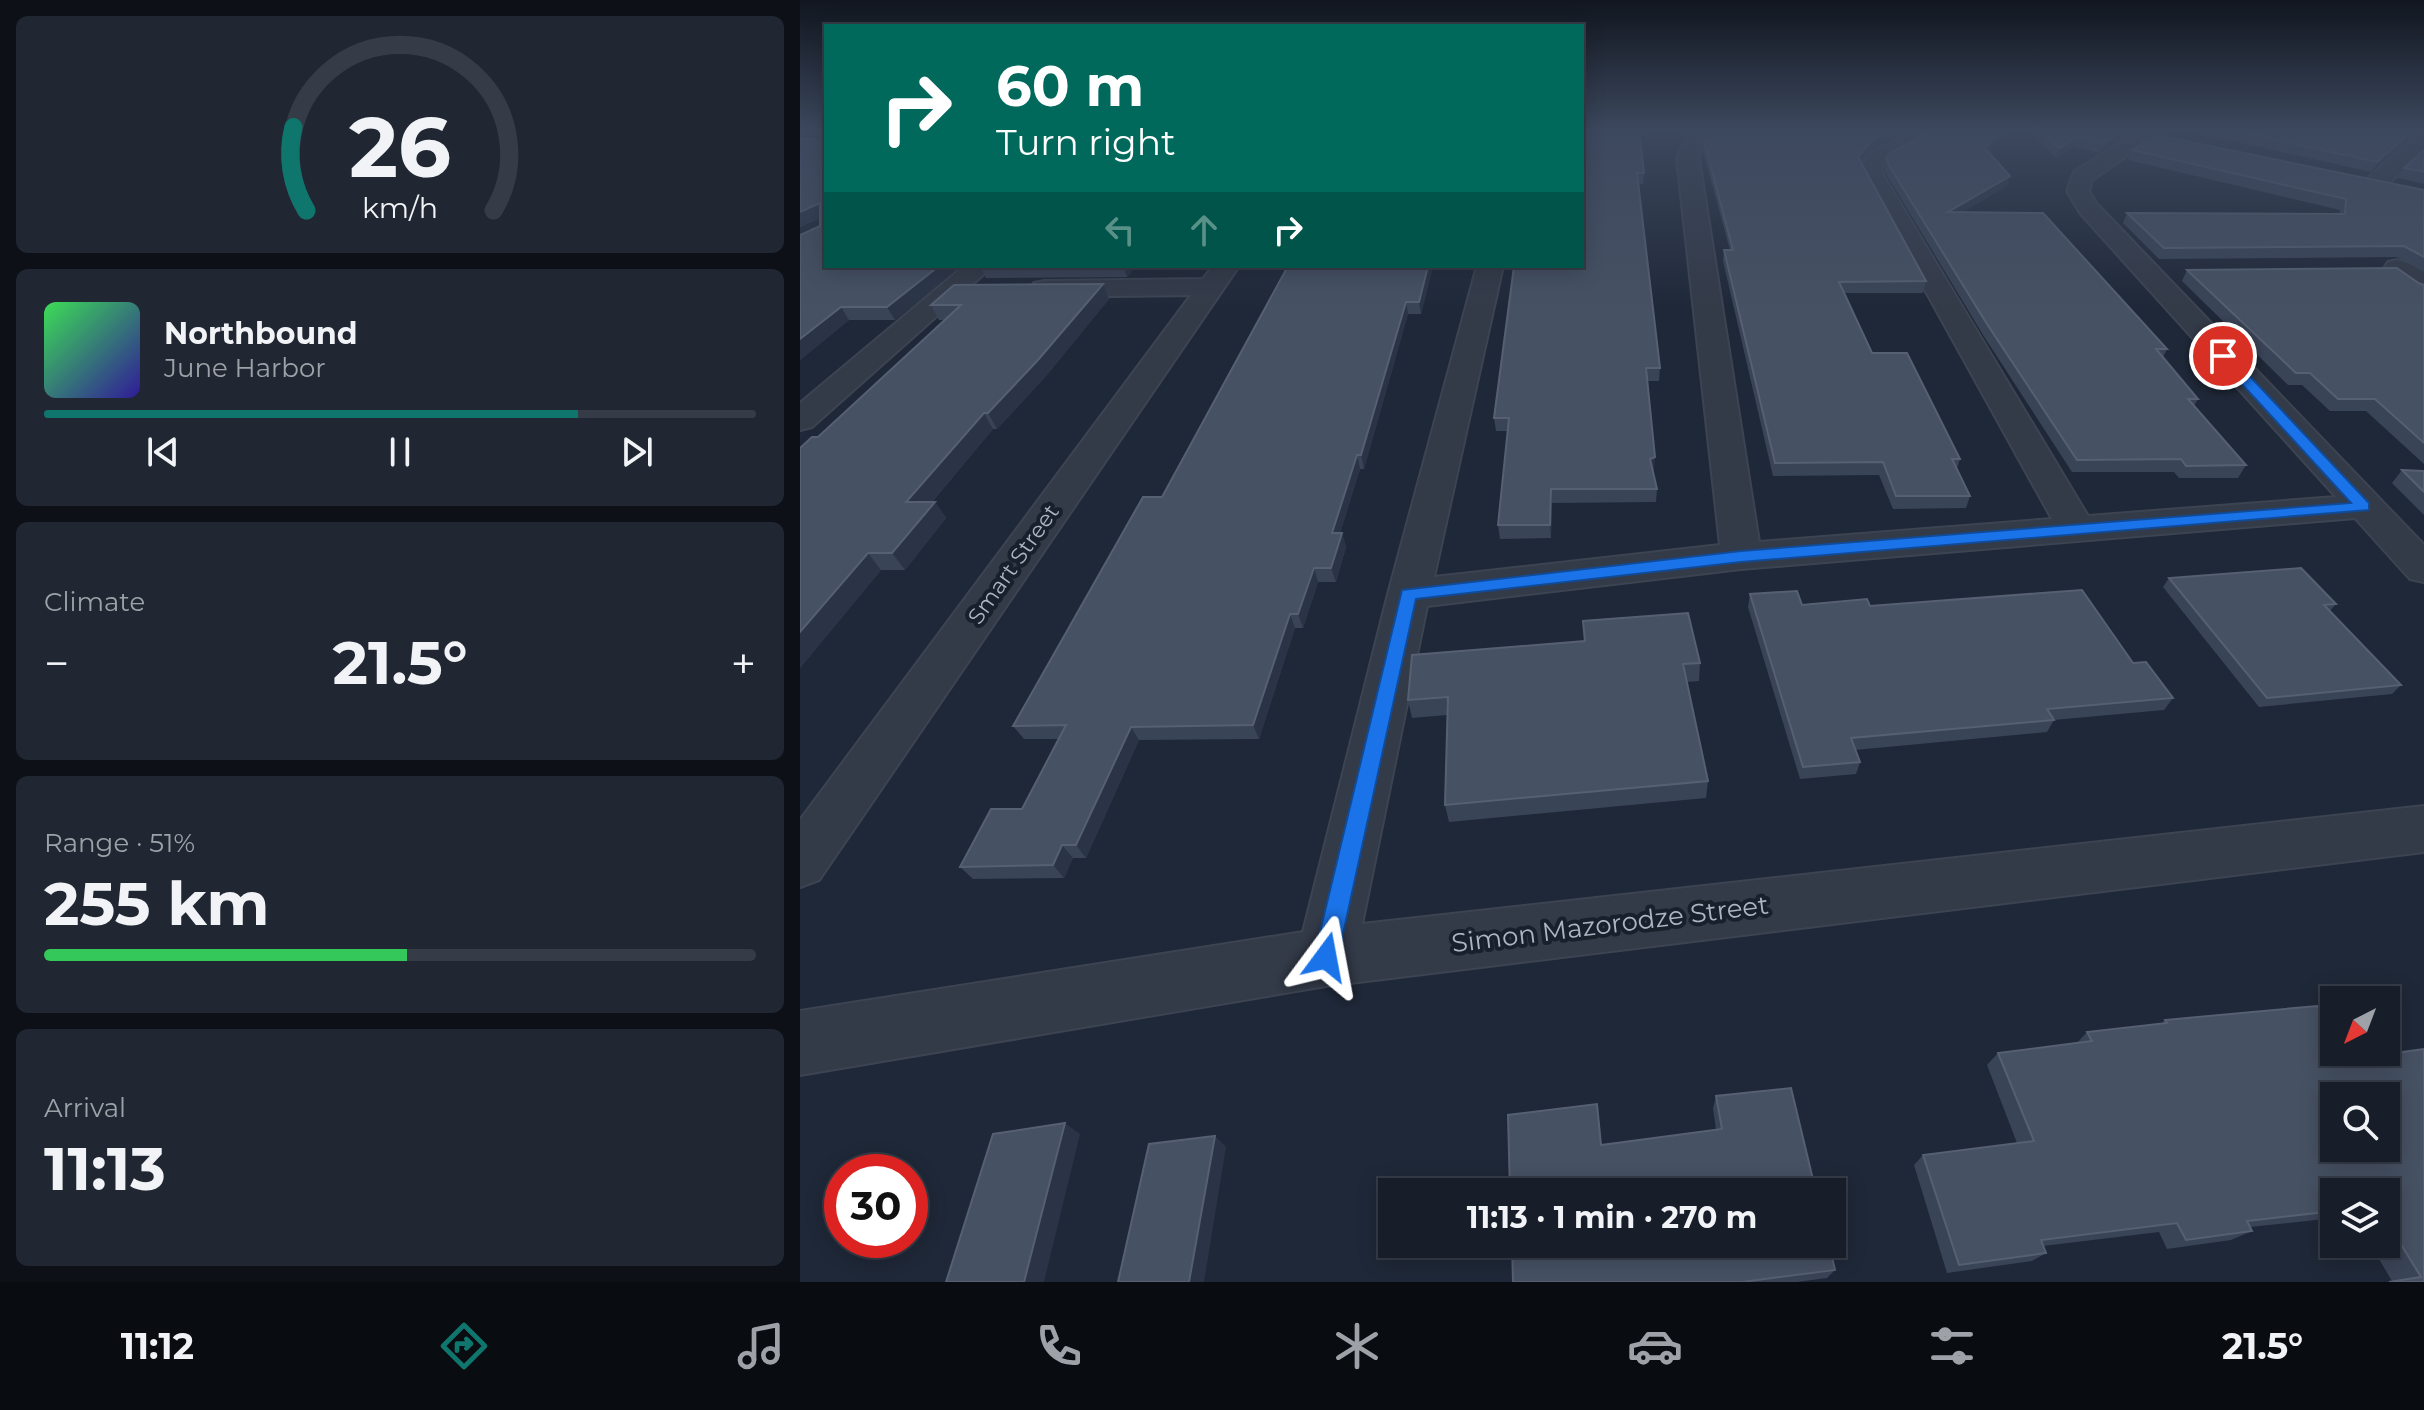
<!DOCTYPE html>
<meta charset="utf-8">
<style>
:root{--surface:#171e2a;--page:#202732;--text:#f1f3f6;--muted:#9ea2a8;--line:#363c47;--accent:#0f766e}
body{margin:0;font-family:Montserrat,sans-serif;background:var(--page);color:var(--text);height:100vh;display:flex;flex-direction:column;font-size:30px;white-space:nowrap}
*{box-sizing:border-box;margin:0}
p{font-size:26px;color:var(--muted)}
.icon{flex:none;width:44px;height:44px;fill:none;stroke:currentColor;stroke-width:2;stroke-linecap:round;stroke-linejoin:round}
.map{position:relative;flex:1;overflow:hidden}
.sheet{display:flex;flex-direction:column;gap:16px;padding:16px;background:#0d1017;width:800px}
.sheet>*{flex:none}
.banner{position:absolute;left:24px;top:24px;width:760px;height:244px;border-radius:0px;box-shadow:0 4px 20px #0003,0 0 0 2px var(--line);background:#00695c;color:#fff;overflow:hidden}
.needle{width:52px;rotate:222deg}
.tools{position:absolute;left:1520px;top:986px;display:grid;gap:16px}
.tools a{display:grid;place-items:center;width:80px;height:80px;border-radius:0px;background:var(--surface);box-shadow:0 4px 20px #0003,0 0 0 2px var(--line);font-size:40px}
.speed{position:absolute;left:24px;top:1154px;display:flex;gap:16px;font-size:40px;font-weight:700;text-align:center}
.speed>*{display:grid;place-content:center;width:104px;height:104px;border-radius:50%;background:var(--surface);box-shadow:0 4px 20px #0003,0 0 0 2px var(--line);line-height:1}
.speed .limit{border:12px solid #d22;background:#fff;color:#111}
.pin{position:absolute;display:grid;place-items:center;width:68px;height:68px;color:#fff;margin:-34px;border:4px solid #fff;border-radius:50%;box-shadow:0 2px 8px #0007}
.me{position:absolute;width:88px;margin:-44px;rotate:13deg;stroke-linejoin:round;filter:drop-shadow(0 0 6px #0008)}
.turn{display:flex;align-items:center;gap:28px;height:168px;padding:0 40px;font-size:36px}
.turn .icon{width:104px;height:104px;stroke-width:2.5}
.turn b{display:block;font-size:56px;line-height:68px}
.lanes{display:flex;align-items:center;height:76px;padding:0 40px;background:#0003;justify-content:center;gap:40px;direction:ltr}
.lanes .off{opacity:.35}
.big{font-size:60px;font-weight:700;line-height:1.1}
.sheet .widget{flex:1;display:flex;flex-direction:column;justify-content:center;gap:12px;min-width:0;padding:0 28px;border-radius:12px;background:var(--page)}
.sheet .dial{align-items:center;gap:0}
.dial svg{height:208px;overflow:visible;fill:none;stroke:var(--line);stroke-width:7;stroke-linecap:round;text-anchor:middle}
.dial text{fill:var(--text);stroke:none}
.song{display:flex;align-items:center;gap:24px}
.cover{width:96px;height:96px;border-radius:12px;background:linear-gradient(135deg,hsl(130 70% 55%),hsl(250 70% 35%))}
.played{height:8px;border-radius:4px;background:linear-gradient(90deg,var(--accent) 75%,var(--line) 75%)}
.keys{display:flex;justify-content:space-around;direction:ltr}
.heat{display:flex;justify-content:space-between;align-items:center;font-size:44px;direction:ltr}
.charge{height:12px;border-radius:6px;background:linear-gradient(90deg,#34c759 51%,var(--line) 0)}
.trip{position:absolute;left:578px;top:1178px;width:468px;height:80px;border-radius:0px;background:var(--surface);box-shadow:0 4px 20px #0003,0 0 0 2px var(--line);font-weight:700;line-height:80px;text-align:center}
.tab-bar{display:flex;height:128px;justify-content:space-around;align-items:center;background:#090c11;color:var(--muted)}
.tab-bar .icon{width:56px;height:56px}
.tab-bar .on{color:var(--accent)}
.tab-bar b{font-size:36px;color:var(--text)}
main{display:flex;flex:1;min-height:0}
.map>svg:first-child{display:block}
</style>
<main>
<section class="sheet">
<div class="widget dial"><svg viewBox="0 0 100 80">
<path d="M14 69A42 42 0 1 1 86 69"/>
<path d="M14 69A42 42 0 0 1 9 37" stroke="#0f766e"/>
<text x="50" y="56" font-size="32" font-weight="700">26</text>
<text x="50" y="72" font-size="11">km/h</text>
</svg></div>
<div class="widget">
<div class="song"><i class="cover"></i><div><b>Northbound</b><p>June Harbor</p></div></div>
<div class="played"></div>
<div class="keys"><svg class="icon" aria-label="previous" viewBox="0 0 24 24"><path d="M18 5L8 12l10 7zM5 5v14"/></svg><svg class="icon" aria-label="pause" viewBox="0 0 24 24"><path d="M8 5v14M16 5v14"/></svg><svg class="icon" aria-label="next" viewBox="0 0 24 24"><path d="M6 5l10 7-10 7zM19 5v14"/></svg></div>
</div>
<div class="widget"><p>Climate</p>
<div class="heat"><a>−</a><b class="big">21.5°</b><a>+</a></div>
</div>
<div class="widget"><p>Range · 51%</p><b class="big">255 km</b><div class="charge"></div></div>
<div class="widget"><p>Arrival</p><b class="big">11:13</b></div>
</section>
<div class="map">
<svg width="1624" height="1282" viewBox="0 0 1624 1282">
<rect width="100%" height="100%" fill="#1f2838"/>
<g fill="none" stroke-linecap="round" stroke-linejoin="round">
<g stroke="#3c4452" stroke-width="4">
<g id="street">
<path d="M900 129H924L901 147 899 159 959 542 1252 519 1063 178 1059 166 1072 152 1118 129H1144L1086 160 1081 167 1085 178 1288 516 1536 497 1280 213 1267 191 1274 172 1342 129H1365L1292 180 1289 191 1297 204 1624 545V582L1610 579 1555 518 941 569 627 606 562 924 1624 806V852L526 986 0 1075V1011L503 932 588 594 677 266H703L634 577 920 545 877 159 884 140Z"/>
<path d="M1624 133V150L1585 187H1569L1566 182 1569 177 1617 135Z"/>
<path d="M1597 260 1624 267V283L1588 274 1584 268 1588 262Z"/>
<path d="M164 266H193L12 427 0 430V403Z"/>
<path d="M413 266H439L19 880 0 887V820L391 295 244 297 234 295 230 289 234 283 244 281 403 279Z"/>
</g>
</g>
<use href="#street" fill="#333a48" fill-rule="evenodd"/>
</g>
<g fill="#3a4457">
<path d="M0 129H26L161 266 95 320H49L0 360 20 226V218L0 227V138L22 140V134H0Z"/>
<path d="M782 129 844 173 843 184H839L860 368 859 381H847L854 471H853L857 489 856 502 752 503 751 538 700 539 698 525 708 431H696L694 418Z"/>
<path d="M1211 129 1188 152 1207 186 1163 212 1367 349 1363 357 1398 399 1394 406 1446 465 1438 478H1379L1374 472H1272L1183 335 1088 177 1084 167 1086 158Z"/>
<path d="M1227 129H1336L1299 153 1274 147 1256 158Z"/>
<path d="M1381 129H1624V131L1615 133 1571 172Z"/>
<path d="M904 141 1071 149 1060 162 1126 281 1123 293H1044L1072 353 1160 459 1157 468 1170 496 1166 508 1093 509 1079 475 973 476 923 261 924 250H930L903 151Z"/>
<path d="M1332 150 1624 190V272L1597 257 1359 259 1323 223 1327 213 1540 214V210L1328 160Z"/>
<path d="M1624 150V184L1598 178 1604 168Z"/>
<path d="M180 266H374L371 270H333L327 277 186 278Z"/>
<path d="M633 266 621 314H608L564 469H560L540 533H542L546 547 536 582H518L503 628H495L459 739 339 740 286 858H273L264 878 173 879 160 867 222 809 259 739H224L213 726 362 497Z"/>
<path d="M1387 270 1624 285V464L1566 411H1530L1502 385H1488L1382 281Z"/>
<path d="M303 284 309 299 246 376 197 429H193L132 502H135L146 518 105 570H81L0 668V448L18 437 144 320H139L131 305Z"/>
<path d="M1602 470 1624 471V515L1592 483Z"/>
<path d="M1369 578 1536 604 1530 611 1601 685 1592 694 1459 707 1363 587Z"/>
<path d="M950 594 1002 605 1070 606 1333 663 1373 698 1364 710 1254 720 1247 732 1055 750 1060 762 1056 774 1000 779 948 607Z"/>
<path d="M783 621 900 663 899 681 886 682 908 781 906 798 649 822 645 805 647 715 612 718 608 700 784 641Z"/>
<path d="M1517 1006 1624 1282 1592 1281 1570 1244H1586V1192H1534V1218L1450 1227 1452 1231 1431 1240 1367 1249 1359 1232 1243 1246 1246 1253 1232 1261 1147 1273 1114 1165 1123 1155 1217 1143 1187 1065 1198 1053 1277 1043 1287 1032 1361 1024 1365 1020Z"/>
<path d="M916 1096 1016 1192H710L801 1145 916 1130 913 1108Z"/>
<path d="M1035 1270 1027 1278 997 1282H713Z"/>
</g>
<g fill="#2a3446">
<path d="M1094 129H1110L1071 149 1056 167 1058 157 1072 140Z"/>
<path d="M1204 129H1211L1182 157 1185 148Z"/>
<path d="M1325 129H1336L1299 153 1302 144Z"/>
<path d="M1614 129H1624V131L1615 133 1571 172 1577 162Z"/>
<path d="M1277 138 1274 147 1256 158 1259 148Z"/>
<path d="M1210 176 1207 186 1145 223 1148 212Z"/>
<path d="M20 203 26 215 0 227V212Z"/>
<path d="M139 266H161L95 320 87 307Z"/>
<path d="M323 266H331L333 270 327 277Z"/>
<path d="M628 266H633L621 314 619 302Z"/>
<path d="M303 284 309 299 246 376 197 429 188 413Z"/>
<path d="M606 302 608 314 564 469 561 455Z"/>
<path d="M41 307 49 320 0 360V339Z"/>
<path d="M184 413 193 429 118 518 106 502Z"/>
<path d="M557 455 560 469 536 547 532 533Z"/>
<path d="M855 457 854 471 849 472 850 459Z"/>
<path d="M751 489 752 503 751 538 750 525Z"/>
<path d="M135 502 146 518 105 570 92 553Z"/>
<path d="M542 533 546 547 536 582 531 568Z"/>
<path d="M68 553 81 570 0 668V632Z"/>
<path d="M514 568 518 582 503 628 498 614Z"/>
<path d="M490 614 495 628 459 739 453 725Z"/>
<path d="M331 727 339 740 286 858 276 845Z"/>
<path d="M262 845 273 858 264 878 253 865Z"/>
<path d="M265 1123 280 1134 244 1282H224Z"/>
<path d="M415 1136 426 1147 404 1282H389Z"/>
</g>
<g fill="#465163" stroke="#566072" stroke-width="2" fill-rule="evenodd">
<path d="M22 129H26V266H139L87 307H41L0 339V235L20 226V203L0 212V138L22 140Z"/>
<path d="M782 129H839L844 173H837L860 368H846L855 457 850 459 857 489H751L750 525H698L709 418H694L714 266H782Z"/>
<path d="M917 129H1094L1072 140 1058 157 1126 281 1039 282 1072 353H1107L1160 459H1152L1170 496H1096L1083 462 975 463 924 250H933L904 141Z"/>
<path d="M1134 129H1204L1185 148 1210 176 1148 212 1243 213 1367 349H1356L1398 399H1388L1446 465 1386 466 1381 459 1277 460 1187 324 1090 167 1086 158 1090 153Z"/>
<path d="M1239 129H1325L1302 144 1277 138 1259 148Z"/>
<path d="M1426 129H1614L1577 162Z"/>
<path d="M1356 135 1624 190V257L1604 246 1364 248 1327 213 1545 214 1546 199 1332 150Z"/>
<path d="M1624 150V172L1604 168Z"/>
<path d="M488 266H628L619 302H606L561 455H557L532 533H542L531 568H514L498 614H490L453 725 331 727 276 845H262L253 865 160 867 191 809H222L266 725 213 726 343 497H362Z"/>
<path d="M1597 268 1620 284 1624 285V443L1575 399H1538L1510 373H1496L1387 270Z"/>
<path d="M303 284 238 360 188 413H184L106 502H135L92 553H68L0 632V448L12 437H18L161 305H131L154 285Z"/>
<path d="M1602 470 1624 471V492Z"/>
<path d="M1501 568 1536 604 1524 605 1601 685 1467 698 1369 578Z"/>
<path d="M1282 590 1333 663 1346 662 1373 698 1247 709 1254 720 1051 738 1060 762 1003 767 950 594 997 591 1002 605 1067 599 1070 606Z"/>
<path d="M888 613 900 663 883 664 908 781 645 805 648 697 608 700 612 655 785 641 783 621Z"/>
<path d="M1517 1006 1534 1031V1052H1548L1552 1059 1624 1049V1282H1589L1621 1277 1586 1220V1192H1534V1211L1447 1221 1452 1231 1386 1240 1377 1223 1241 1240 1246 1253 1159 1265 1123 1155 1234 1141 1198 1053 1292 1041 1287 1032 1367 1023 1365 1020ZM1534 1096H1586V1148H1534Z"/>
<path d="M991 1088 1016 1192H710L708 1115 797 1104 801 1145 922 1129 916 1096Z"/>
<path d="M265 1123 224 1282H146L193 1134Z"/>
<path d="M415 1136 389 1282H318L349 1144Z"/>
<path d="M712 1244H1029L1035 1270 942 1282H713Z"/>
</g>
<linearGradient id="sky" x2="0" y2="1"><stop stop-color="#11161f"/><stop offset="0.42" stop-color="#3c485e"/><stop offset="1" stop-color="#3c485e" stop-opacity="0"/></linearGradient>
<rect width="1624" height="309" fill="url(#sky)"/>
<path fill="#1a73e8" stroke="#114b97" stroke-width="2" d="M1419 353H1428L1569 503V510L941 562 616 599 538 957 534 966 526 969 517 966 514 957 602 590 941 551 1551 503 1419 359Z"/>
<g text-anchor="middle" stroke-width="8" stroke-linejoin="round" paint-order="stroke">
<g font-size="22" fill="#adb5c5" stroke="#18202c">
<text transform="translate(213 564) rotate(-55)" y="8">Smart Street</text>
</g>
<g font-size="26" fill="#adb5c5" stroke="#18202c">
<text transform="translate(810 924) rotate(-7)" y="9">Simon Mazorodze Street</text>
</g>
</g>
</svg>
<div class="tools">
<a><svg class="needle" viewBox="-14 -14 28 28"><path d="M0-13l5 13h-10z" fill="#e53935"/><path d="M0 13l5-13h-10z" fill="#9ea2a8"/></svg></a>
<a><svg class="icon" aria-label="search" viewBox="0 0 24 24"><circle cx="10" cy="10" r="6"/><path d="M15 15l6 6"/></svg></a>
<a><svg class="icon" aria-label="layers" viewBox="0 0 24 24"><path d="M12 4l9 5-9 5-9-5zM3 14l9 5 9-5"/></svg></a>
</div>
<div class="speed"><div class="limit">30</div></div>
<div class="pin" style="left:1423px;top:356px;background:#d93025"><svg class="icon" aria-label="arrive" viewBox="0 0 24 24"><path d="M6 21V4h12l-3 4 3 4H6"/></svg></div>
<svg class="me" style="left:526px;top:957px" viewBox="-20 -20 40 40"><path d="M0-17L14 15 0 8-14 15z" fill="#1a73e8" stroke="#fff" stroke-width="4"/></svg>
<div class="trip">11:13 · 1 min · 270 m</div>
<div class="banner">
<div class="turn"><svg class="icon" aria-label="right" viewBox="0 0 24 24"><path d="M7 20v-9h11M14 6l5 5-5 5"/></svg><div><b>60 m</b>Turn right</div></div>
<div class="lanes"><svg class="icon off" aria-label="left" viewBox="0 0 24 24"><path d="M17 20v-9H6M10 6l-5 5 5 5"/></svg><svg class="icon off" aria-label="ahead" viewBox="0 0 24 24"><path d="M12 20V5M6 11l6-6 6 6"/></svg><svg class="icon" aria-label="right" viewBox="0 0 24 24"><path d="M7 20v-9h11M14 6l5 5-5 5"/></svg></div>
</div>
</div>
</main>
<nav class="tab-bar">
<b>11:12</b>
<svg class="icon on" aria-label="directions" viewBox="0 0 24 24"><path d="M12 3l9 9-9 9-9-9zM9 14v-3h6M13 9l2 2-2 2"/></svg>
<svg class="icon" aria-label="music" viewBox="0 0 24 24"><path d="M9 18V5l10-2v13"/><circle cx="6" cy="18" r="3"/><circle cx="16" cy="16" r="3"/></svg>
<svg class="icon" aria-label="phone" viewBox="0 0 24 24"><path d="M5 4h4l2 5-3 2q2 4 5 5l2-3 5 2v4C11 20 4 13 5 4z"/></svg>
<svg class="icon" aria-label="climate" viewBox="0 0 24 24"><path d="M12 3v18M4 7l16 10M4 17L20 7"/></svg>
<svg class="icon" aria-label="car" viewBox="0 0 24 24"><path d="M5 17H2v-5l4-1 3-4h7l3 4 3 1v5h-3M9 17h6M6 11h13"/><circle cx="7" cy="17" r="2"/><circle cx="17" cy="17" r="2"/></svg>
<svg class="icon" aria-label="filters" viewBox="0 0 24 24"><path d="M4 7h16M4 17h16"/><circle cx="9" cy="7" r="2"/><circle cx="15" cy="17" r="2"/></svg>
<b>21.5°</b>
</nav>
